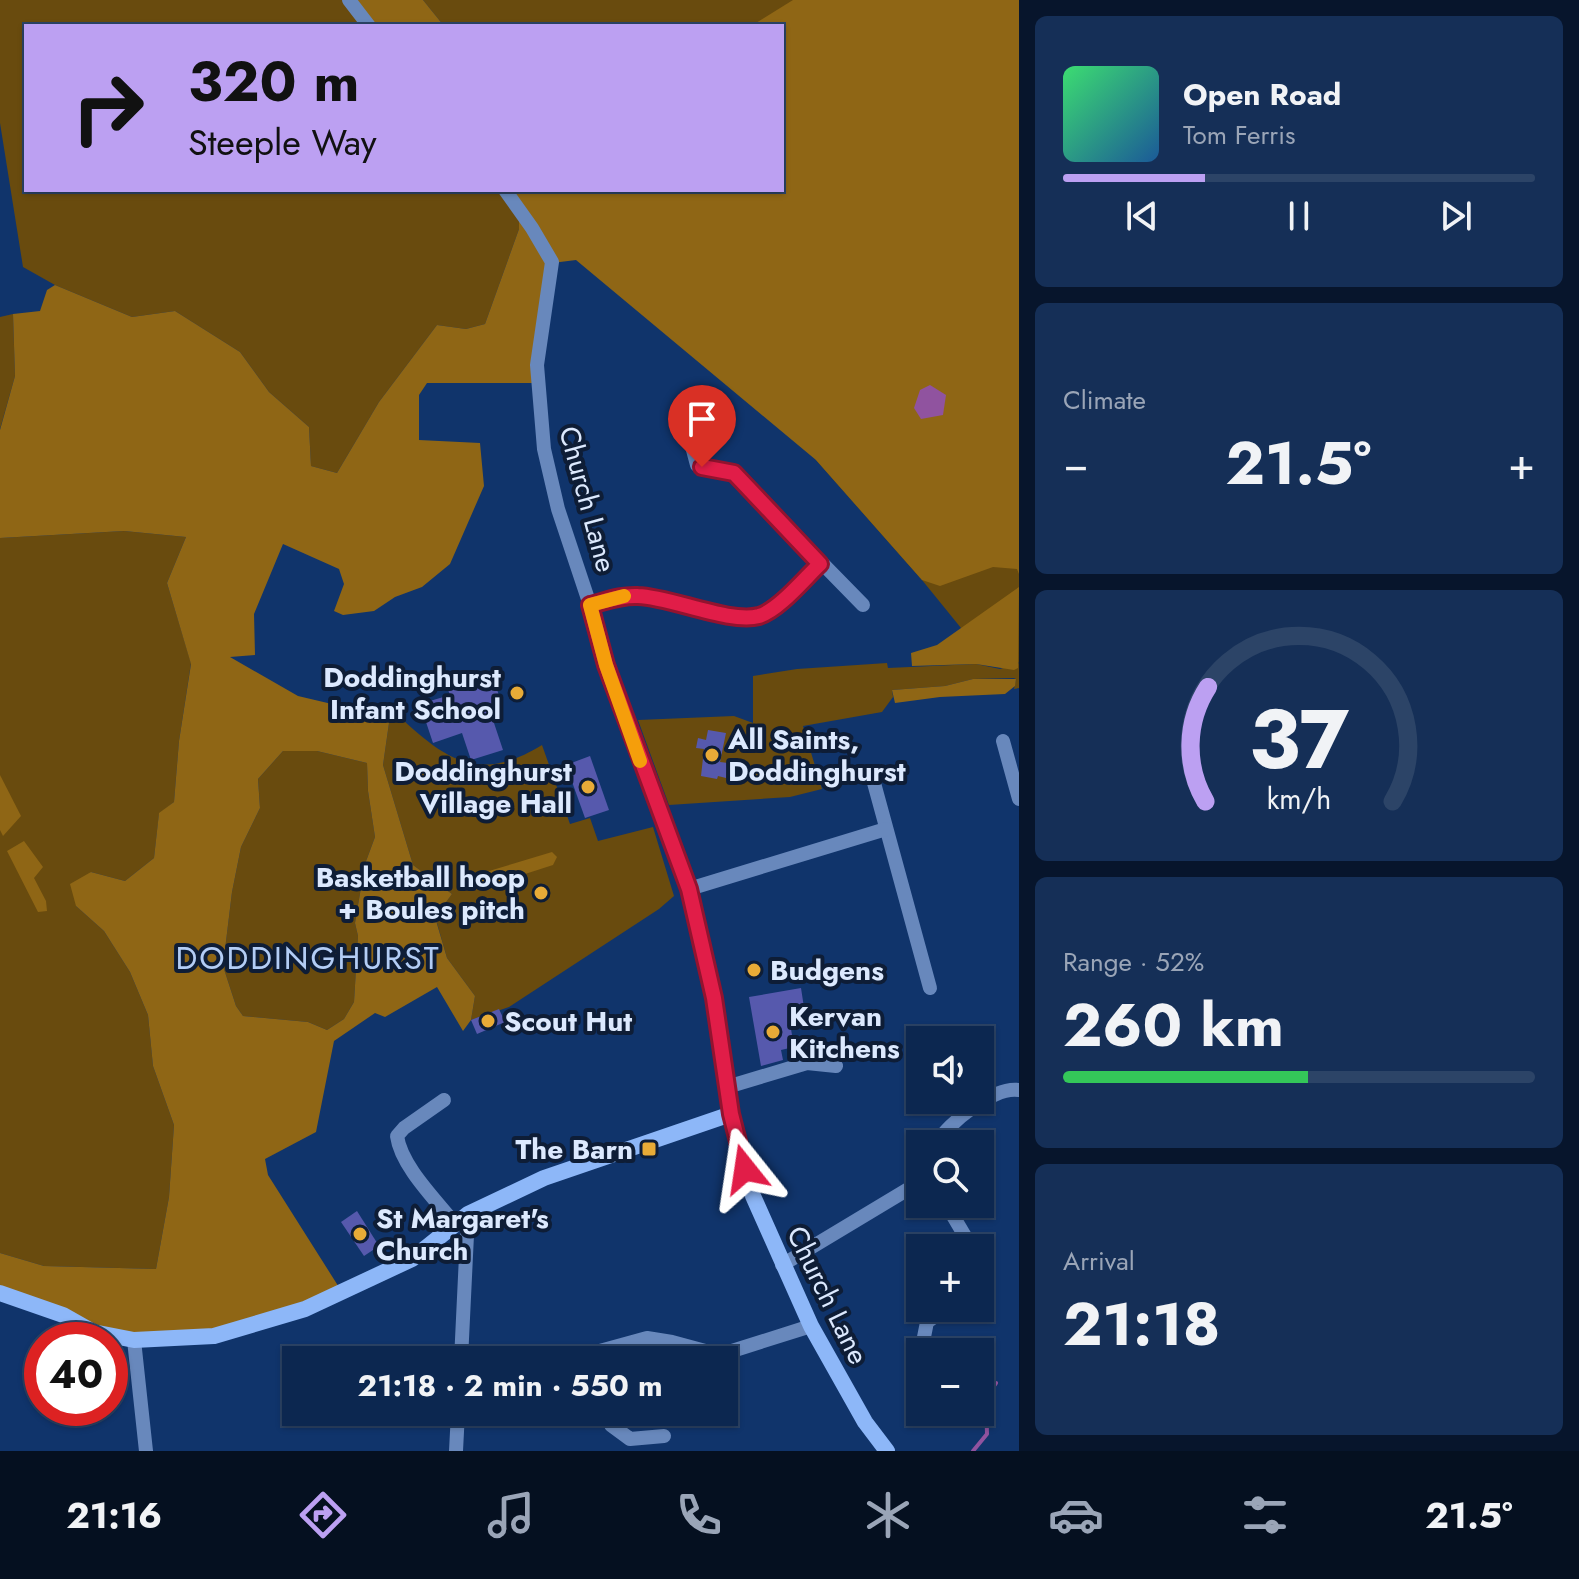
<!DOCTYPE html>
<meta charset="utf-8">
<style>
:root{--surface:#0c2750;--page:#152f57;--text:#f1f3f6;--muted:#9aa5b7;--line:#2c4467;--accent:#bca0f2}
body{margin:0;font-family:Jost,sans-serif;background:var(--page);color:var(--text);height:100vh;display:flex;flex-direction:column;font-size:30px;white-space:nowrap}
*{box-sizing:border-box;margin:0}
p{font-size:26px;color:var(--muted)}
.icon{flex:none;width:44px;height:44px;fill:none;stroke:currentColor;stroke-width:2;stroke-linecap:round;stroke-linejoin:round}
.map{position:relative;flex:1;overflow:hidden}
.side{display:flex;flex-direction:column;gap:16px;padding:16px;background:#07152c;width:560px}
.side>*{flex:none}
.top-card{position:absolute;left:24px;top:24px;width:760px;height:168px;border-radius:0px;box-shadow:0 2px 6px #0004,0 0 0 2px var(--line);background:#bca0f2;color:#111;overflow:hidden}
.tools{position:absolute;left:906px;top:1026px;display:grid;gap:16px}
.tools a{display:grid;place-items:center;width:88px;height:88px;border-radius:0px;background:var(--surface);box-shadow:0 2px 6px #0004,0 0 0 2px var(--line);font-size:40px}
.speed{position:absolute;left:24px;top:1322px;display:flex;gap:16px;font-size:40px;font-weight:700;text-align:center}
.speed>*{display:grid;place-content:center;width:104px;height:104px;border-radius:50%;background:var(--surface);box-shadow:0 2px 6px #0004,0 0 0 2px var(--line);line-height:1}
.speed .limit{border:12px solid #d22;background:#fff;color:#111}
.pin{position:absolute;display:grid;place-items:center;width:68px;height:68px;color:#fff;margin:-82px -34px;border-radius:50% 50% 50% 0;rotate:-45deg;box-shadow:0 0 8px #0007}
.pin .icon{rotate:45deg}
.me{position:absolute;width:88px;margin:-44px;rotate:345deg;stroke-linejoin:round;filter:drop-shadow(0 0 6px #0008)}
.turn{display:flex;align-items:center;gap:28px;height:168px;padding:0 32px;font-size:36px}
.turn .icon{width:104px;height:104px;stroke-width:2.5}
.turn b{display:block;font-size:56px;line-height:68px}
.big{font-size:60px;font-weight:700;line-height:1.1}
.side .card{flex:1;display:flex;flex-direction:column;justify-content:center;gap:12px;min-width:0;padding:0 28px;border-radius:12px;background:var(--page)}
.side .dial{align-items:center;gap:0}
.dial svg{height:208px;overflow:visible;fill:none;stroke:var(--line);stroke-width:7;stroke-linecap:round;text-anchor:middle}
.dial text{fill:var(--text);stroke:none}
.song{display:flex;align-items:center;gap:24px}
.cover{width:96px;height:96px;border-radius:12px;background:linear-gradient(135deg,hsl(140 70% 55%),hsl(210 70% 35%))}
.played{height:8px;border-radius:4px;background:linear-gradient(90deg,var(--accent) 30%,var(--line) 30%)}
.keys{display:flex;justify-content:space-around;direction:ltr}
.heat{display:flex;justify-content:space-between;align-items:center;font-size:44px;direction:ltr}
.charge{height:12px;border-radius:6px;background:linear-gradient(90deg,#34c759 52%,var(--line) 0)}
.trip{position:absolute;left:282px;top:1346px;width:456px;height:80px;border-radius:0px;background:var(--surface);box-shadow:0 2px 6px #0004,0 0 0 2px var(--line);font-weight:700;line-height:80px;text-align:center}
.tabs{display:flex;height:128px;justify-content:space-around;align-items:center;background:#051020;color:var(--muted)}
.tabs .icon{width:56px;height:56px}
.tabs .current{color:var(--accent)}
.tabs b{font-size:36px;color:var(--text)}
main{display:flex;flex:1;min-height:0}
.map>svg:first-child{display:block}
</style>
<main>
<div class="map">
<svg width="1019" height="1451" viewBox="0 0 1019 1451">
<rect width="100%" height="100%" fill="#10346b"/>
<g fill="#694b0e">
<path d="M0 0H349L369 26H26V190H505L519 209V229L485 324 466 329 437 325 379 402 337 473 311 466 309 427 269 392 240 352 175 311 132 317 55 285 23 267 0 123Z"/>
<path d="M423 0H1019V688L1014 689 1016 679 1014 678 973 679 945 686 892 690 893 697 882 712 803 726 822 789 790 797 669 805 638 720 734 716 753 723V676L797 669 887 663 888 668 976 664 1000 669 1019 663 961 628 922 580 816 460 782 190V26H444Z"/>
<path d="M13 314 15 376 0 429V317Z"/>
<path d="M124 531 186 537 167 583 191 663 179 741 174 802 159 814 154 858 125 881 91 872 76 906 104 931 130 972 148 1015 153 1066 174 1125 169 1197 156 1269 44 1266 0 1253V538Z"/>
<path d="M391 709C441 755 474 787 542 745L570 824 590 818 598 841 653 827 674 896 659 909 509 1007 471 1020 475 996 447 958 435 916 452 894 413 865 383 765Z"/>
<path d="M283 751H317L367 763 368 791 375 837 365 864 355 923 358 936 354 1002 344 1019 327 1030 308 1022 243 1016 236 1006 223 966 232 892 241 847 260 808 258 779Z"/>
</g>
<g fill="#8f6615" fill-rule="evenodd">
<path d="M349 0H423L444 26H369Z"/>
<path d="M793 0H1019V574L1017 569 993 567 940 586 922 580 816 460 576 260 552 263 537 383H427L419 395V440L480 443 484 486 450 564 422 587 395 597 374 611 343 615 334 611 344 584 339 569 283 544 254 614 255 655 230 657 298 696 353 709H391L383 765 413 865 452 894 435 917 447 958 475 996 471 1020 463 1031 437 987 385 1017 375 1013 334 1041 316 1132 265 1159 268 1175 342 1292 214 1336 134 1340 0 1289V1253L44 1266 156 1269 169 1197 174 1125 153 1066 148 1015 130 972 104 931 76 906 70 884 91 872 125 881 154 858 159 813 174 802 179 741 191 664 167 583 186 537 124 531 0 538V430L15 376 13 314 40 311 47 290 55 285 132 317 175 311 240 352 269 392 309 427 311 466 337 473 379 402 437 325 466 329 485 324 519 229V209L505 190H782V26H751ZM283 751H317L367 763 368 791 375 837 365 864 355 923 358 936 354 1002 344 1019 327 1030 308 1022 243 1016 236 1006 223 966 232 892 241 847 260 808 258 779Z"/>
<path d="M1019 587 1018 668 1014 670 976 664 912 666 911 653 937 645Z"/>
<path d="M973 679H1016L1015 686 1005 694 940 697 895 703 892 690 945 686Z"/>
<path d="M0 775 21 816 3 836 0 830Z"/>
<path d="M24 841 43 867 34 878 46 901 47 911 38 912 7 851Z"/>
<path d="M552 852 557 857 553 865 476 890 471 881 479 874Z"/>
</g>
<path fill="#90539f" d="M930 385 946 395 943 415 921 419 914 408 920 390Z"/>
<g fill="none" stroke-linecap="round" stroke-linejoin="round">
<path stroke="#90539f" stroke-width="4" d="M973 1451 987 1434 986 1397 996 1383"/>
</g>
<g fill="#5659ad">
<path d="M493 678 502 704 489 708 503 750 471 760 462 733 433 743 420 704 450 695 447 687 469 680 471 685Z"/>
<path d="M708 730 726 733 720 762 728 763 726 778 718 776 717 779 701 776 704 749 696 748 698 738 706 740Z"/>
<path d="M590 756 609 810 585 818 566 765Z"/>
<path d="M801 988 805 1014 789 1017 794 1047 781 1050 783 1060 761 1066 749 997Z"/>
<path d="M499 1009 505 1022 477 1034 471 1020Z"/>
<path d="M357 1211 379 1246 364 1256 341 1222Z"/>
</g>
<g fill="none" stroke-linecap="round" stroke-linejoin="round">
<g stroke="#6888bc" stroke-width="14">
<path d="M349 0 369 26"/>
<path d="M505 190 532 228 552 262 537 365 544 449 558 509 590 605 606 665 689 889 714 998 731 1114"/>
<path d="M681 418 689 435 697 465 734 473 863 605"/>
<path d="M590 605C606 601 622 595 638 596 671 597 730 624 759 616 779 610 805 578 820 564"/>
<path d="M1003 741 1019 799"/>
<path d="M874 783 930 988"/>
<path d="M689 889 886 829"/>
<path d="M727 1087 807 1063 836 1066"/>
<path d="M444 1100 404 1128 397 1136C401 1166 436 1200 455 1224"/>
<path d="M936 1144C948 1123 994 1086 1019 1090"/>
<path d="M946 1204 972 1248"/>
<path d="M782 1265 920 1182"/>
<path d="M980 1267V1275"/>
<path d="M924 1337 927 1322 947 1308"/>
<path d="M134 1340 146 1451"/>
<path d="M461 1360 468 1214"/>
<path d="M567 1360 647 1338 672 1342 709 1352 732 1351 811 1326"/>
<path d="M608 1412 611 1425 630 1439 664 1436"/>
<path d="M456 1451 458 1412"/>
</g>
<path stroke="#8db7f8" stroke-width="16" d="M0 1293 63 1315 93 1332 134 1340 214 1336 305 1309 412 1259 468 1214 544 1178 731 1114 753 1196 811 1326 865 1422 887 1451"/>
</g>
<g fill="none" stroke-linecap="round" stroke-linejoin="round">
<g stroke="#92132f" stroke-width="20">
<path id="route" d="M702 467 734 473 820 564C805 578 779 610 759 616 730 624 671 597 638 596 621 595 606 601 590 605L606 665 689 889 714 998 731 1114 745 1169"/>
</g>
<use href="#route" stroke="#e11d48" stroke-width="14"/>
<path stroke="#f59e0b" stroke-width="14" d="M624 596 590 605 606 665 640 761"/>
</g>
<g fill="#e8ab37" stroke="#0e1d36" stroke-width="3">
<circle cx="517" cy="693" r="8"/>
<circle cx="712" cy="755" r="8"/>
<circle cx="588" cy="787" r="8"/>
<circle cx="541" cy="893" r="8"/>
<circle cx="754" cy="970" r="8"/>
<circle cx="488" cy="1021" r="8"/>
<circle cx="773" cy="1032" r="8"/>
<rect x="641" y="1141" width="16" height="16" rx="4"/>
<circle cx="360" cy="1234" r="8"/>
</g>
<g text-anchor="middle" stroke-width="8" stroke-linejoin="round" paint-order="stroke">
<g font-size="28" fill="#dce9fe" stroke="#0e1d36">
<text transform="translate(588 499) rotate(75)" y="10">Church Lane</text>
<text transform="translate(828 1295) rotate(64)" y="10">Church Lane</text>
</g>
<g font-size="28" font-weight="bold" fill="#dce9fe" stroke="#0e1d36" text-anchor="start">
<text x="501" y="687" text-anchor="end">Doddinghurst<tspan x="501" dy="32">Infant School</tspan></text>
<text x="728" y="749">All Saints,<tspan x="728" dy="32">Doddinghurst</tspan></text>
<text x="572" y="781" text-anchor="end">Doddinghurst<tspan x="572" dy="32">Village Hall</tspan></text>
<text x="525" y="887" text-anchor="end">Basketball hoop<tspan x="525" dy="32">+ Boules pitch</tspan></text>
<text x="770" y="980">Budgens</text>
<text x="789" y="1026">Kervan<tspan x="789" dy="32">Kitchens</tspan></text>
<text x="504" y="1031">Scout Hut</text>
<text x="633" y="1159" text-anchor="end">The Barn</text>
<text x="376" y="1228">St Margaret's<tspan x="376" dy="32">Church</tspan></text>
</g>
<g font-size="32" letter-spacing="2" fill="#b3cdf5" stroke="#0e1d36">
<text x="308" y="969">DODDINGHURST</text>
</g>
</g>
</svg>
<div class="tools">
<a><svg class="icon" aria-label="sound" viewBox="0 0 24 24"><path d="M4 9h4l5-4v14l-5-4H4zM17 9q2 3 0 6"/></svg></a>
<a><svg class="icon" aria-label="search" viewBox="0 0 24 24"><circle cx="10" cy="10" r="6"/><path d="M15 15l6 6"/></svg></a>
<a>+</a>
<a>−</a>
</div>
<div class="speed"><div class="limit">40</div></div>
<div class="pin" style="left:702px;top:467px;background:#d93025"><svg class="icon" aria-label="arrive" viewBox="0 0 24 24"><path d="M6 21V4h12l-3 4 3 4H6"/></svg></div>
<svg class="me" style="left:745px;top:1169px" viewBox="-20 -20 40 40"><path d="M0-17L14 15 0 8-14 15z" fill="#e11d48" stroke="#fff" stroke-width="4"/></svg>
<div class="trip">21:18 · 2 min · 550 m</div>
<div class="top-card">
<div class="turn"><svg class="icon" aria-label="right" viewBox="0 0 24 24"><path d="M7 20v-9h11M14 6l5 5-5 5"/></svg><div><b>320 m</b>Steeple Way</div></div>
</div>
</div>
<section class="side">
<div class="card">
<div class="song"><i class="cover"></i><div><b>Open Road</b><p>Tom Ferris</p></div></div>
<div class="played"></div>
<div class="keys"><svg class="icon" aria-label="previous" viewBox="0 0 24 24"><path d="M18 5L8 12l10 7zM5 5v14"/></svg><svg class="icon" aria-label="pause" viewBox="0 0 24 24"><path d="M8 5v14M16 5v14"/></svg><svg class="icon" aria-label="next" viewBox="0 0 24 24"><path d="M6 5l10 7-10 7zM19 5v14"/></svg></div>
</div>
<div class="card"><p>Climate</p>
<div class="heat"><a>−</a><b class="big">21.5°</b><a>+</a></div>
</div>
<div class="card dial"><svg viewBox="0 0 100 80">
<path d="M14 69A42 42 0 1 1 86 69"/>
<path d="M14 69A42 42 0 0 1 15 25" stroke="#bca0f2"/>
<text x="50" y="56" font-size="32" font-weight="700">37</text>
<text x="50" y="72" font-size="11">km/h</text>
</svg></div>
<div class="card"><p>Range · 52%</p><b class="big">260 km</b><div class="charge"></div></div>
<div class="card"><p>Arrival</p><b class="big">21:18</b></div>
</section>
</main>
<nav class="tabs">
<b>21:16</b>
<svg class="icon current" aria-label="directions" viewBox="0 0 24 24"><path d="M12 3l9 9-9 9-9-9zM9 14v-3h6M13 9l2 2-2 2"/></svg>
<svg class="icon" aria-label="music" viewBox="0 0 24 24"><path d="M9 18V5l10-2v13"/><circle cx="6" cy="18" r="3"/><circle cx="16" cy="16" r="3"/></svg>
<svg class="icon" aria-label="phone" viewBox="0 0 24 24"><path d="M5 4h4l2 5-3 2q2 4 5 5l2-3 5 2v4C11 20 4 13 5 4z"/></svg>
<svg class="icon" aria-label="climate" viewBox="0 0 24 24"><path d="M12 3v18M4 7l16 10M4 17L20 7"/></svg>
<svg class="icon" aria-label="car" viewBox="0 0 24 24"><path d="M5 17H2v-5l4-1 3-4h7l3 4 3 1v5h-3M9 17h6M6 11h13"/><circle cx="7" cy="17" r="2"/><circle cx="17" cy="17" r="2"/></svg>
<svg class="icon" aria-label="filters" viewBox="0 0 24 24"><path d="M4 7h16M4 17h16"/><circle cx="9" cy="7" r="2"/><circle cx="15" cy="17" r="2"/></svg>
<b>21.5°</b>
</nav>
